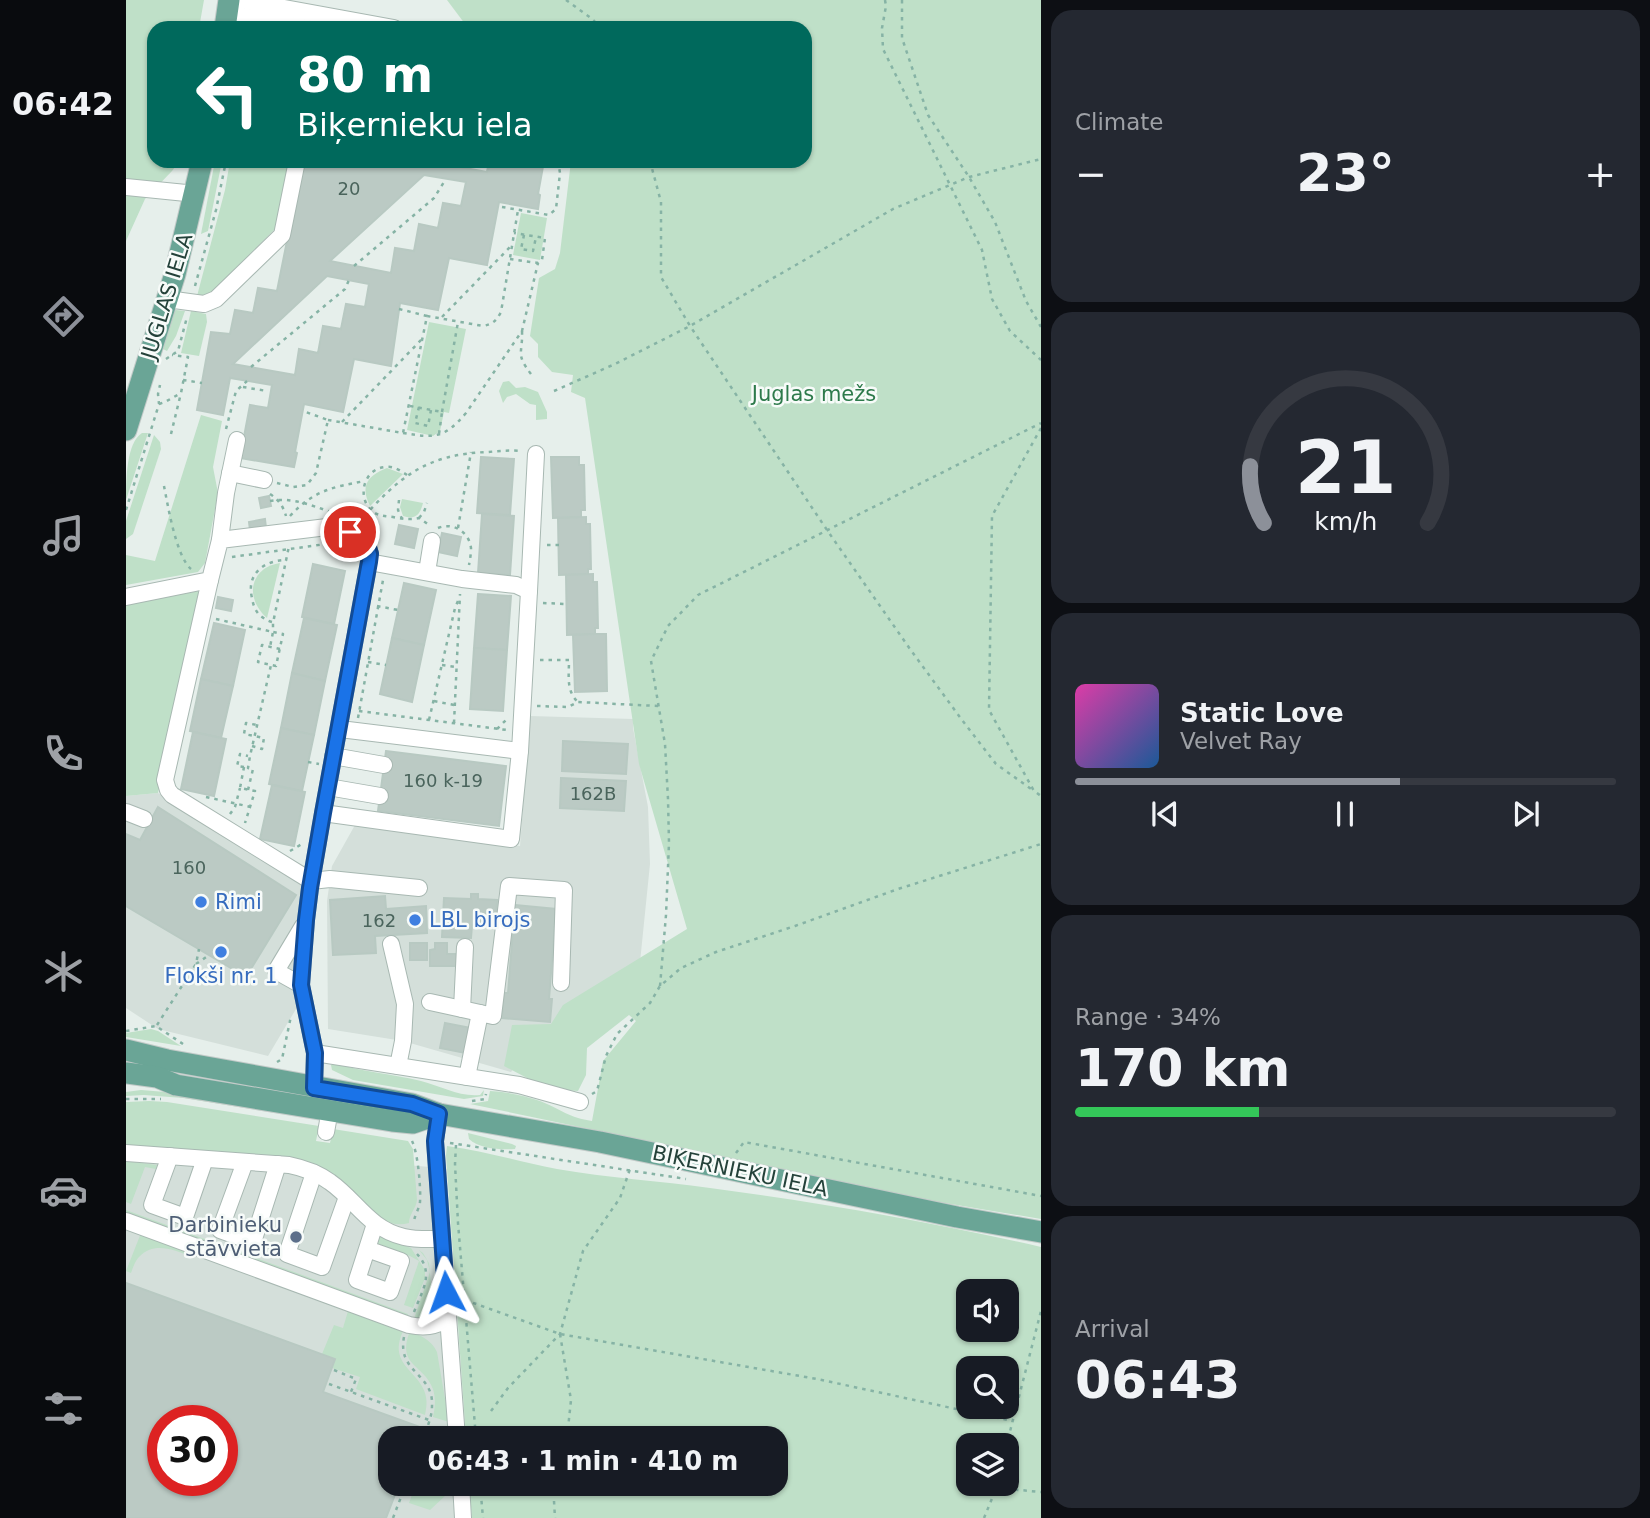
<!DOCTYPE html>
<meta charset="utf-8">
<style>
:root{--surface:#171b24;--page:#242831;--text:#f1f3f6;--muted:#9ea1a6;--line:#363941;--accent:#8c9099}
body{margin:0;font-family:"DejaVu Sans",sans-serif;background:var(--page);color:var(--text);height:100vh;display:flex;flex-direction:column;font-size:26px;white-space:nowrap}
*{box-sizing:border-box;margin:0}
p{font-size:23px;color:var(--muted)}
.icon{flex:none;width:38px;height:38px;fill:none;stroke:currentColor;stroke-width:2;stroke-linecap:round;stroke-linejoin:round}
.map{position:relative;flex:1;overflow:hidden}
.sheet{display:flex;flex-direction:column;gap:10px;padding:10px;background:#0d0f14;width:609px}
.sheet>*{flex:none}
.guide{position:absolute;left:21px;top:21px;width:665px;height:147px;border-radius:21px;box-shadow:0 2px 5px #0004;background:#00695c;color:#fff;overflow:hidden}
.tools{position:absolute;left:830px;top:1279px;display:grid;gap:14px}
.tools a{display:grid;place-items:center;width:63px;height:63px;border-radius:14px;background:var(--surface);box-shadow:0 2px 5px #0004;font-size:35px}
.speed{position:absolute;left:21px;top:1405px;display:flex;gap:14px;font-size:35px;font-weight:700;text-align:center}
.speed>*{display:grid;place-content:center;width:91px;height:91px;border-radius:50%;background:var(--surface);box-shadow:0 2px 5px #0004;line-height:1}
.speed .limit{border:10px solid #d22;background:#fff;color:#111}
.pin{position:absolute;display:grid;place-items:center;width:60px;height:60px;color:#fff;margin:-30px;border:4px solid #fff;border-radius:50%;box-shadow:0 2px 7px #0007}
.me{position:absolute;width:77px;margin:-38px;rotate:356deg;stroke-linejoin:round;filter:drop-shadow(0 0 5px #0008)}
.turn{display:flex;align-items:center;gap:24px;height:147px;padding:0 35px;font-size:32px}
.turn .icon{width:91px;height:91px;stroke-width:2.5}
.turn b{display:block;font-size:49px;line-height:60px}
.big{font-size:52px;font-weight:800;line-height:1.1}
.sheet .widget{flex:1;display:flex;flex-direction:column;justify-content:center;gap:10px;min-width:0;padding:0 24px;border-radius:21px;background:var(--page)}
.sheet .dial{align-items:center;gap:0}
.dial svg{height:182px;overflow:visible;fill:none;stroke:var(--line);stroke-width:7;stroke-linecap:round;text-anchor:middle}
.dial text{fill:var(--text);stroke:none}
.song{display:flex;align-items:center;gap:21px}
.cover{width:84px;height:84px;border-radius:10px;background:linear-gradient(135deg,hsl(320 70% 55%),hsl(210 70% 35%))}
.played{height:7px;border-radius:4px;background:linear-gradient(90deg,var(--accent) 60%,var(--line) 60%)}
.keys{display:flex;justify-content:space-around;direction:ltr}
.heat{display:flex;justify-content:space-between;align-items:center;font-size:38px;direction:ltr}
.charge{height:10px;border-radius:5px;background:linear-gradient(90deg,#34c759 34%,var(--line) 0)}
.trip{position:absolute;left:252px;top:1426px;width:410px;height:70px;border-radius:21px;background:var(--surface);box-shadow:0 2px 5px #0004;font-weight:800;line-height:70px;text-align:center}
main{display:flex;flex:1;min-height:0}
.dock{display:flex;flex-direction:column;width:126px;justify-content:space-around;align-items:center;background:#090b0e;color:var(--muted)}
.dock .icon{width:49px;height:49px}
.dock .selected{color:var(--accent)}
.dock b{font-size:32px;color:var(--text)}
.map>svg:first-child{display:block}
</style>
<main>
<nav class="dock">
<b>06:42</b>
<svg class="icon selected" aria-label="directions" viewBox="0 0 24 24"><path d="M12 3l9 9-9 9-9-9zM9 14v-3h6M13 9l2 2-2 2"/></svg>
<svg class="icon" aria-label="music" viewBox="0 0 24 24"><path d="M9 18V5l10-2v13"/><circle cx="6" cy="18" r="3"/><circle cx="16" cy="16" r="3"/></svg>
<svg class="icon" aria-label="phone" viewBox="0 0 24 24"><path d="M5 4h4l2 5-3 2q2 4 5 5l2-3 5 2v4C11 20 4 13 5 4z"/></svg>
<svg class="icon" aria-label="climate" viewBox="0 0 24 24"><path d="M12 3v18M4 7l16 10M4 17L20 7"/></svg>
<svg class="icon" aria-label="car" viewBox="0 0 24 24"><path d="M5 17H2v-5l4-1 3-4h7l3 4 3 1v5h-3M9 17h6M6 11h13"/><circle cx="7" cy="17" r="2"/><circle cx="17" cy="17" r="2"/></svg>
<svg class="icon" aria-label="filters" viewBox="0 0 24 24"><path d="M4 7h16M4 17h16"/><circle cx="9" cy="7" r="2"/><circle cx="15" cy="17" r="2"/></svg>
</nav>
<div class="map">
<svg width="915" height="1518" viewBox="0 0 915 1518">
<rect width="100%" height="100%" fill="#e6efeb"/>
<g fill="#d4dfda" fill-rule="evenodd">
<path d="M404 716 507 719V728L522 807 524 864 513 972 419 1030 385 1072 277 1041 202 1029 201 901 206 866 229 825 394 846Z"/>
<path d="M32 793 180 886 170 1009 142 1056 32 1029 0 1008V796Z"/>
<path d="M0 1143 317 1168 338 1438H264V1484H341L344 1518H0ZM37 1421H96V1480H37Z"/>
</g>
<g fill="#bfe0c8" fill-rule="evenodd">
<path d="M0 0H78L73 28H28V161H50L49 167 46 171 19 199 0 241Z"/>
<path d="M321 0H915V1219L813 1202 344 1104 362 1101 364 1091C381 1092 397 1095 414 1101 434 1109 444 1118 466 1121L477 1061 510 1021 503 1015 461 1048 460 1075 452 1091 422 1089 378 1066 386 1025 425 1024 437 1005 561 929 513 764 459 398 445 392 447 375 426 372 412 357V344L404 336 413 278 429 269 434 253 445 161H679V28H342Z"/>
<path d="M89 161H96L82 231 75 234Z"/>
<path d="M104 161H164L151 227 84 294 71 296 99 190Z"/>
<path d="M395 213 421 218 414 260 387 255Z"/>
<path d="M50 310 59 311 50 336 41 351 35 348 46 313Z"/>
<path d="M65 311 80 314 81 322 73 356 55 353Z"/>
<path d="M303 322 340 329 323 413 318 412 314 431 307 436 281 430Z"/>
<path d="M383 381 390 388 399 387 412 392 421 412V419L410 420V405L404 404 390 394 381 397 377 403 373 391 377 382Z"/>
<path d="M75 415 96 421 87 467 92 493 79 563 72 572 0 585V555L29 561Z"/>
<path d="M16 433H22L0 500C0 481 0 443 16 433Z"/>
<path d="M28 435 34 442 35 449 7 534 0 539V521Z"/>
<path d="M261 468 277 474 244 506C234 486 241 476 261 468Z"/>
<path d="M276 499 297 503C294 515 289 520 277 516L274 507Z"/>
<path d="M154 563 141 618C126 605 120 583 138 569 142 566 148 564 154 563Z"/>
<path d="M72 591 74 595 32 793 0 796V605Z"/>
<path d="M25 1029 32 1031 55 1046 0 1037V1033Z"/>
<path d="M208 1063C237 1072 266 1074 295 1081 315 1086 333 1097 354 1095L358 1090 357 1096 338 1099 227 1080 206 1070 205 1065Z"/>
<path d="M15 1090 52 1093 195 1116 194 1120 57 1098 18 1095 0 1096V1092Z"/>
<path d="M23 1101 41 1102 193 1126 190 1141 204 1143 207 1129 282 1141 287 1149 291 1200C290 1209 283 1214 283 1223 253 1232 234 1194 214 1179 197 1166 179 1160 158 1156L0 1145V1102Z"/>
<path d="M342 1133 386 1144 390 1146 389 1149C376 1150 353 1149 343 1139Z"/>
<path d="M321 1146C359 1151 394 1162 431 1169 481 1178 534 1181 584 1188 696 1203 806 1222 915 1247V1518H346L343 1484H649V1438H340L320 1155ZM842 1292H880V1330H842ZM842 1368H880V1407H842ZM842 1446H880V1484H842Z"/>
<path d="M0 1161 31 1165 30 1169 19 1167 5 1204 0 1202Z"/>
<path d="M0 1210 282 1314 281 1317 0 1213Z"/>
<path d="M15 1233 65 1251 66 1254 63 1256C47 1249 27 1242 13 1257 9 1261 7 1268 5 1273L0 1271Z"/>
<path d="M255 1237 285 1248 299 1270V1278L287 1308 278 1305 293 1261 284 1256 252 1244 253 1238Z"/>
<path d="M293 1250 297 1253 303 1263 307 1304 302 1315 293 1320 288 1319 304 1272 301 1260Z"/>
<path d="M222 1311 278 1329C256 1373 311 1371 299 1415L230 1389 234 1377 206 1368 209 1359 196 1354 208 1325 217 1328Z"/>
<path d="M284 1331C296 1336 305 1340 311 1352L323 1422 307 1417C309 1408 310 1399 307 1389 298 1364 270 1366 284 1331Z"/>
<path d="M290 1484H323L320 1495 304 1510 283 1503Z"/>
</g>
<g fill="#bbcac4" stroke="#b8c9c2" stroke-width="2" fill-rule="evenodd">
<path d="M177 161H301L361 172 363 161H418L412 194 414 195 412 209 373 202 361 265 323 258 312 310 274 303 265 366 228 359 217 412 178 404 169 452 171 453 168 467 114 458 124 405 142 408 146 385 104 378 97 415 71 410 85 332 104 334 109 310 127 313 132 288 151 291ZM298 175 340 182 335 206 317 203 312 228 293 224 288 251 269 248 265 273 204 261ZM201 276 243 284 239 307 220 304 215 329 197 326 192 353 173 349 169 375 107 364Z"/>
<path d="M355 457 388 459 384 515 351 513Z"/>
<path d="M425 457H453V465H458L459 510H455V517L427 518Z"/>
<path d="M143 496 145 506 135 508 133 498Z"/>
<path d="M356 514 388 516 384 575 352 573Z"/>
<path d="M460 517V524H464L465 569H462V574L433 575 432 518Z"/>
<path d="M139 519 140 528 124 530 123 522Z"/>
<path d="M273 525 292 529 288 548 269 544Z"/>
<path d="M316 533 335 537 331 556 312 552Z"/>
<path d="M187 564 219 571 208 624 176 617Z"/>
<path d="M467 574V582H471L472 628H469V634L441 635 440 575Z"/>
<path d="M278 583 310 590 298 645 266 638Z"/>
<path d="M352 594 385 596 381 650 348 648Z"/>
<path d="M92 597 107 600 105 611 90 608Z"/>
<path d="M178 618 211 625 199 681 166 673Z"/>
<path d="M88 623 119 630 107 686 75 679Z"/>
<path d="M469 634H480L481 691 449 692 447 635Z"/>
<path d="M266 638 298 645 286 702 254 694Z"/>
<path d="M348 648 381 650 377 711 344 709Z"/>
<path d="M166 673 199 681 188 735 155 728Z"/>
<path d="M75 679 107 686 95 738 64 731Z"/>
<path d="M155 728 188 735 176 791 143 784Z"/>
<path d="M67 732 100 739 88 796 55 789Z"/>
<path d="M437 741 502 744 500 774 436 771Z"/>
<path d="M260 751 380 766 373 826 252 811Z"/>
<path d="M435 778 500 781 498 811 434 808Z"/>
<path d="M146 785 179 792 168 846 134 839Z"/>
<path d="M32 807 170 895 120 977 0 906V834L14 840Z"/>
<path d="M345 894H352V899L371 900 370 920 362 926 346 925 345 938 316 937 318 898 345 899Z"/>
<path d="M259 896 260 909 300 906 301 933 249 936 250 953 207 955 204 900Z"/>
<path d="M389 905 430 909 423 999H426L424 1022 376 1018 378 993H382Z"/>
<rect x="284" y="943" width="17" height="17"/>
<path d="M309 943H321V954H331V966H304V950L309 949Z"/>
<path d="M319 1023 345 1028 340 1053 314 1048Z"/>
<path d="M0 1283 209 1359 197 1392 294 1427 290 1438H264V1484H273L260 1518H0ZM37 1421H96V1480H37Z"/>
</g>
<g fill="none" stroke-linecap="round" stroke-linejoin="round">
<g stroke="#a8b8b2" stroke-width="18">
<g id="minor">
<path d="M114 0 268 28"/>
<path d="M101 13 183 28"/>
<path d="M0 187 70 194"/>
<path d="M41 299 78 304 90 299 156 235 171 161"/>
<path d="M104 473 138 480"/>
<path d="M94 540 100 493 111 440"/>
<path d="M301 572 306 541"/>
<path d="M84 580 39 780 42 790 46 795 185 881 204 879 293 888"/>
<path d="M403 591 410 454"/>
<path d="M0 597 84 580 94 540 201 527 224 532 240 541 244 554 243 562 197 813 184 888 180 920 175 985 189 1053 188 1088"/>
<path d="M214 729 394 751"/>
<path d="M207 756 258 765"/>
<path d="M202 787 254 796"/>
<path d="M0 812 18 819"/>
<path d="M197 813 385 839 394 751 403 591 390 585 336 579 243 562"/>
<path d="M265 944 279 1004 277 1041 272 1066"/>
<path d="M339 947 336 1009 354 1013"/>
<path d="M175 985 150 971 177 926"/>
<path d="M304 1002 336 1009"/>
<path d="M189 1053 393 1085 454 1102"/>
<path d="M341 1077 354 1013 367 1016 383 886 438 890 435 983"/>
<path d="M313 1114 309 1141 331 1438"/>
<path d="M200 1132 204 1110"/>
<path d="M0 1153 163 1165C178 1168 192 1173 204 1182 230 1200 243 1229 278 1237 290 1240 304 1239 316 1239"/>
<path d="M44 1156 26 1205 59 1217 79 1159"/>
<path d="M119 1162 94 1230 127 1242 152 1164"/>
<path d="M188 1173 161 1254 196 1267 221 1197"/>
<path d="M0 1221 283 1325C298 1328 308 1327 322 1319"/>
<path d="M241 1249 231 1280 264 1292 275 1261 241 1249 249 1224"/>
<path d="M335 1484 337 1518"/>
</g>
</g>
<g stroke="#c2cac8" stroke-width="23">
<g id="major">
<path d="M99 28 103 0"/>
<path d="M0 430 49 274 76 161"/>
<path d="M0 1050 41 1060 286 1104 313 1114 474 1142 831 1217 915 1232"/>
<path d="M0 1073 31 1077 50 1085 266 1121 287 1123 313 1114"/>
</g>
</g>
<g stroke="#86b3a5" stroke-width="2.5" stroke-dasharray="3.5 5" stroke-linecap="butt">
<path d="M440 0 465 18 475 28"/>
<path d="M759 0 760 6 756 28 757 49 856 250 866 299 884 331 915 360"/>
<path d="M776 0V38L802 115 843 177 869 222 900 301 915 327"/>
<path d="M524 161 535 202V277L564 326 701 530 784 649 836 720 870 764 908 791"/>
<path d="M322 165V161"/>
<path d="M376 207 423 215 430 209 434 173 432 161"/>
<path d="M398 235 395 249 407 251 410 237"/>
<path d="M384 259 412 263 416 260 419 238 388 233"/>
<path d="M228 266 308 198 318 182 319 179"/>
<path d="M69 286 90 210 100 161"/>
<path d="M273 309 301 316"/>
<path d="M316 317 387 244"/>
<path d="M396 331C397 354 389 353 405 374"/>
<path d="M40 359 52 351 61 317"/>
<path d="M125 367 219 289 223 280"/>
<path d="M57 380 76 383"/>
<path d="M117 387 141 391"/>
<path d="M428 391 489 364 564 326 767 209 843 177 915 159"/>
<path d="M33 404 39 402 55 393 62 357 46 355"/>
<path d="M284 406 316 412 313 434"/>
<path d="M293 407 289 423 302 426 305 410"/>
<path d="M316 412 332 322"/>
<path d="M202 420 277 433 301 316 357 326C367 324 370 321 375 312L392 210"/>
<path d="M216 422 296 339"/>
<path d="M915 428 866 516 863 710 908 791 915 796"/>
<path d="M100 429 110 391 121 381"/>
<path d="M277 433C308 438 318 439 340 413L396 331 412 263"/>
<path d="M45 434 55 393"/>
<path d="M281 475C275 471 268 466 261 467 238 467 230 497 246 511 252 516 259 516 267 517 276 519 284 520 293 518L303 525"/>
<path d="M151 483 167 487 181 485 190 473 202 420 177 411"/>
<path d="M38 486C42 506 50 556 65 569"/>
<path d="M144 494C153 500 157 506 160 516"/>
<path d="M273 500 272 510 276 519"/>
<path d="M144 501C166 497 184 505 205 512"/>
<path d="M0 510 33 404 32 394 34 385"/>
<path d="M164 516C187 491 206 487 239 481"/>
<path d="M293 518 298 512 301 503"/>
<path d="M233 522C273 477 300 454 362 452 373 451 384 450 395 451"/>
<path d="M312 528C326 522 343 531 345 548 345 554 344 560 343 565"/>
<path d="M332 528 345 452"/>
<path d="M421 545H433"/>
<path d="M106 557 200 544 221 549"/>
<path d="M417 603 440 604"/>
<path d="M251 606 272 610"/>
<path d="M90 619 147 632 144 647"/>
<path d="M146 622C142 621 139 619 136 617 130 613 127 605 126 598 120 574 138 560 161 560"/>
<path d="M154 649 136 645 132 662 150 666 157 634 147 632V623L163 546"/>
<path d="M414 660H443C443 676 440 691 452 702"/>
<path d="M242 662 260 665"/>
<path d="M316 665 330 667"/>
<path d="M308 701 328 705"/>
<path d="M411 706 442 707 452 702 532 706"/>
<path d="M233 711 381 730"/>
<path d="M232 718 257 580"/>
<path d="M303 720 329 608 332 601"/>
<path d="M328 723 334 594"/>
<path d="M371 729 381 719"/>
<path d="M126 746 136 749 138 738 118 734 120 723 131 725"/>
<path d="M182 762 193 764"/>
<path d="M118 767 114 788 129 791 119 823"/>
<path d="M118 767 111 766 114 754 122 756"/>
<path d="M122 790 127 769 122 768 124 756 145 665"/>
<path d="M80 797 125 807"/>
<path d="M104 814 109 807 114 788"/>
<path d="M164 851 176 844"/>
<path d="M70 964 83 955"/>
<path d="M534 986 540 915 543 843 542 799 539 744 525 661 542 626 572 595 915 423"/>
<path d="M31 1025 70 964 73 949"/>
<path d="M0 1031 30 1026 57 1044"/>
<path d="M151 1062 156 1059 165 1016"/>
<path d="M466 1094 471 1091 480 1056 491 1034 524 1003 534 986 555 968 590 952 669 926 772 889 915 844"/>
<path d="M0 1099H35"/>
<path d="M346 1101 359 1099 360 1094"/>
<path d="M286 1141C292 1153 295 1188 294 1202 293 1210 288 1215 288 1223"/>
<path d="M324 1143 560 1179"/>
<path d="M330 1145 329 1164 332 1223 350 1438"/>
<path d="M610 1153 618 1142 915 1196"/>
<path d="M339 1300 434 1334 691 1379 886 1421"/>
<path d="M288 1312C296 1291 309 1273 291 1254"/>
<path d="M434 1334 445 1400 441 1438"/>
<path d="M278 1337C271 1373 308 1373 306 1406 306 1417 301 1428 297 1438"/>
<path d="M208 1370 230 1379 225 1392"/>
<path d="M203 1384 303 1420"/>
<path d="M365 1411 382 1388 434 1334 457 1251 494 1198 504 1169"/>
<path d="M880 1447 915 1311"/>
<path d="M354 1484 357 1518"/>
<path d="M427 1484 429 1518"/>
<path d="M872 1488 915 1492"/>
<path d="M267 1518 280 1484"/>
<path d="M858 1518 872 1484"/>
</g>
<use href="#minor" stroke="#fff" stroke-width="16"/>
<use href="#major" stroke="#6aa596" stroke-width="21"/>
</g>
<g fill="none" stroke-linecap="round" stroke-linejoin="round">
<g stroke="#114b97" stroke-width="18">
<path id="route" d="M224 532 240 541 244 554 243 562 197 813 184 888 180 920 175 985 189 1053 188 1088 286 1104 313 1114 309 1141 320 1292"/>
</g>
<use href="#route" stroke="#1a73e8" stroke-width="12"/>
</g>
<g fill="#3f7fe0" stroke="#f7fbf9" stroke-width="2.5">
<circle cx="75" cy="902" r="7"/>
<circle cx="289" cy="920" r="7"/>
<circle cx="95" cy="952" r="7"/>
</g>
<circle fill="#5c6f8a" stroke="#f7fbf9" stroke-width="2.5" cx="170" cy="1237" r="7"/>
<g text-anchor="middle" stroke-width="5" stroke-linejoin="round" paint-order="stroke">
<g font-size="18" fill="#4a645c">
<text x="223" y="195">20</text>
<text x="317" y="787">160 k-19</text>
<text x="467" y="800">162B</text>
<text x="63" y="874">160</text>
<text x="253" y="927">162</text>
</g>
<g font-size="21" fill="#24423a" stroke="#f7fbf9">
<text transform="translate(41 296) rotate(-73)" y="7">JUGLAS IELA</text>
<text transform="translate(614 1171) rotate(12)" y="7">BIĶERNIEKU IELA</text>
</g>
<g font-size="21" fill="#2d7a4b" stroke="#f7fbf9">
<text x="688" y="401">Juglas mežs</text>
</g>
<g font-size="21" fill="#366cbe" stroke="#f7fbf9" text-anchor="start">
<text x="89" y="909">Rimi</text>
<text x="303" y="927">LBL birojs</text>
<text x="95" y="983" text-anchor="middle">Flokši nr. 1</text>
</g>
<g font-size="21" fill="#4e5e75" stroke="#f7fbf9" text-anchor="end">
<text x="156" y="1232">Darbinieku<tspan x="156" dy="24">stāvvieta</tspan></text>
</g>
</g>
</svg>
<div class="tools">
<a><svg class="icon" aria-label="sound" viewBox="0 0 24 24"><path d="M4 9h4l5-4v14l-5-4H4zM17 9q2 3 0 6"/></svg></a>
<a><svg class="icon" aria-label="search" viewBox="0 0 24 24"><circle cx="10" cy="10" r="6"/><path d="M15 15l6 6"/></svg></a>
<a><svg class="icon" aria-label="layers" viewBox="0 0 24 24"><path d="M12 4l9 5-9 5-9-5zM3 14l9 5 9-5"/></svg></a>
</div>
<div class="speed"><div class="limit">30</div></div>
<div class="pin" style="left:224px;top:532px;background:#d93025"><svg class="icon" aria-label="arrive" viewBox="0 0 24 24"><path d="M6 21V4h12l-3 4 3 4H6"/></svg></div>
<svg class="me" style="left:320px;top:1292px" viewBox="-20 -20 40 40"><path d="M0-17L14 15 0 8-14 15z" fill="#1a73e8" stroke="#fff" stroke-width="4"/></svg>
<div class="trip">06:43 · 1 min · 410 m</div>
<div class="guide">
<div class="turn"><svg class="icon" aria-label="left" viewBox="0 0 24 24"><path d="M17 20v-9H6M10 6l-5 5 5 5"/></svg><div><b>80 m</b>Biķernieku iela</div></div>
</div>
</div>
<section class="sheet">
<div class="widget"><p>Climate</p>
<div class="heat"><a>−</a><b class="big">23°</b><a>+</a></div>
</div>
<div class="widget dial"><svg viewBox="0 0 100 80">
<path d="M14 69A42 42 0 1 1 86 69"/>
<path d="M14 69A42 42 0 0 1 8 44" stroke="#8c9099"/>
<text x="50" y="56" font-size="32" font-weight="700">21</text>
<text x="50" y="72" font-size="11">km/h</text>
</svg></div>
<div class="widget">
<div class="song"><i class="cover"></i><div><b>Static Love</b><p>Velvet Ray</p></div></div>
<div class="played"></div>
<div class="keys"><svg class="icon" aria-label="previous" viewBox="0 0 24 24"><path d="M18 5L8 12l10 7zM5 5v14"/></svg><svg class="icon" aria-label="pause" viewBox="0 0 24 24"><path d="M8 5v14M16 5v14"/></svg><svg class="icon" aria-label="next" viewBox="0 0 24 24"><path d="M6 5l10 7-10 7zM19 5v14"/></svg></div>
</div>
<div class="widget"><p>Range · 34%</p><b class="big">170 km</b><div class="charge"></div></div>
<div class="widget"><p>Arrival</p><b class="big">06:43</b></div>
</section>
</main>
